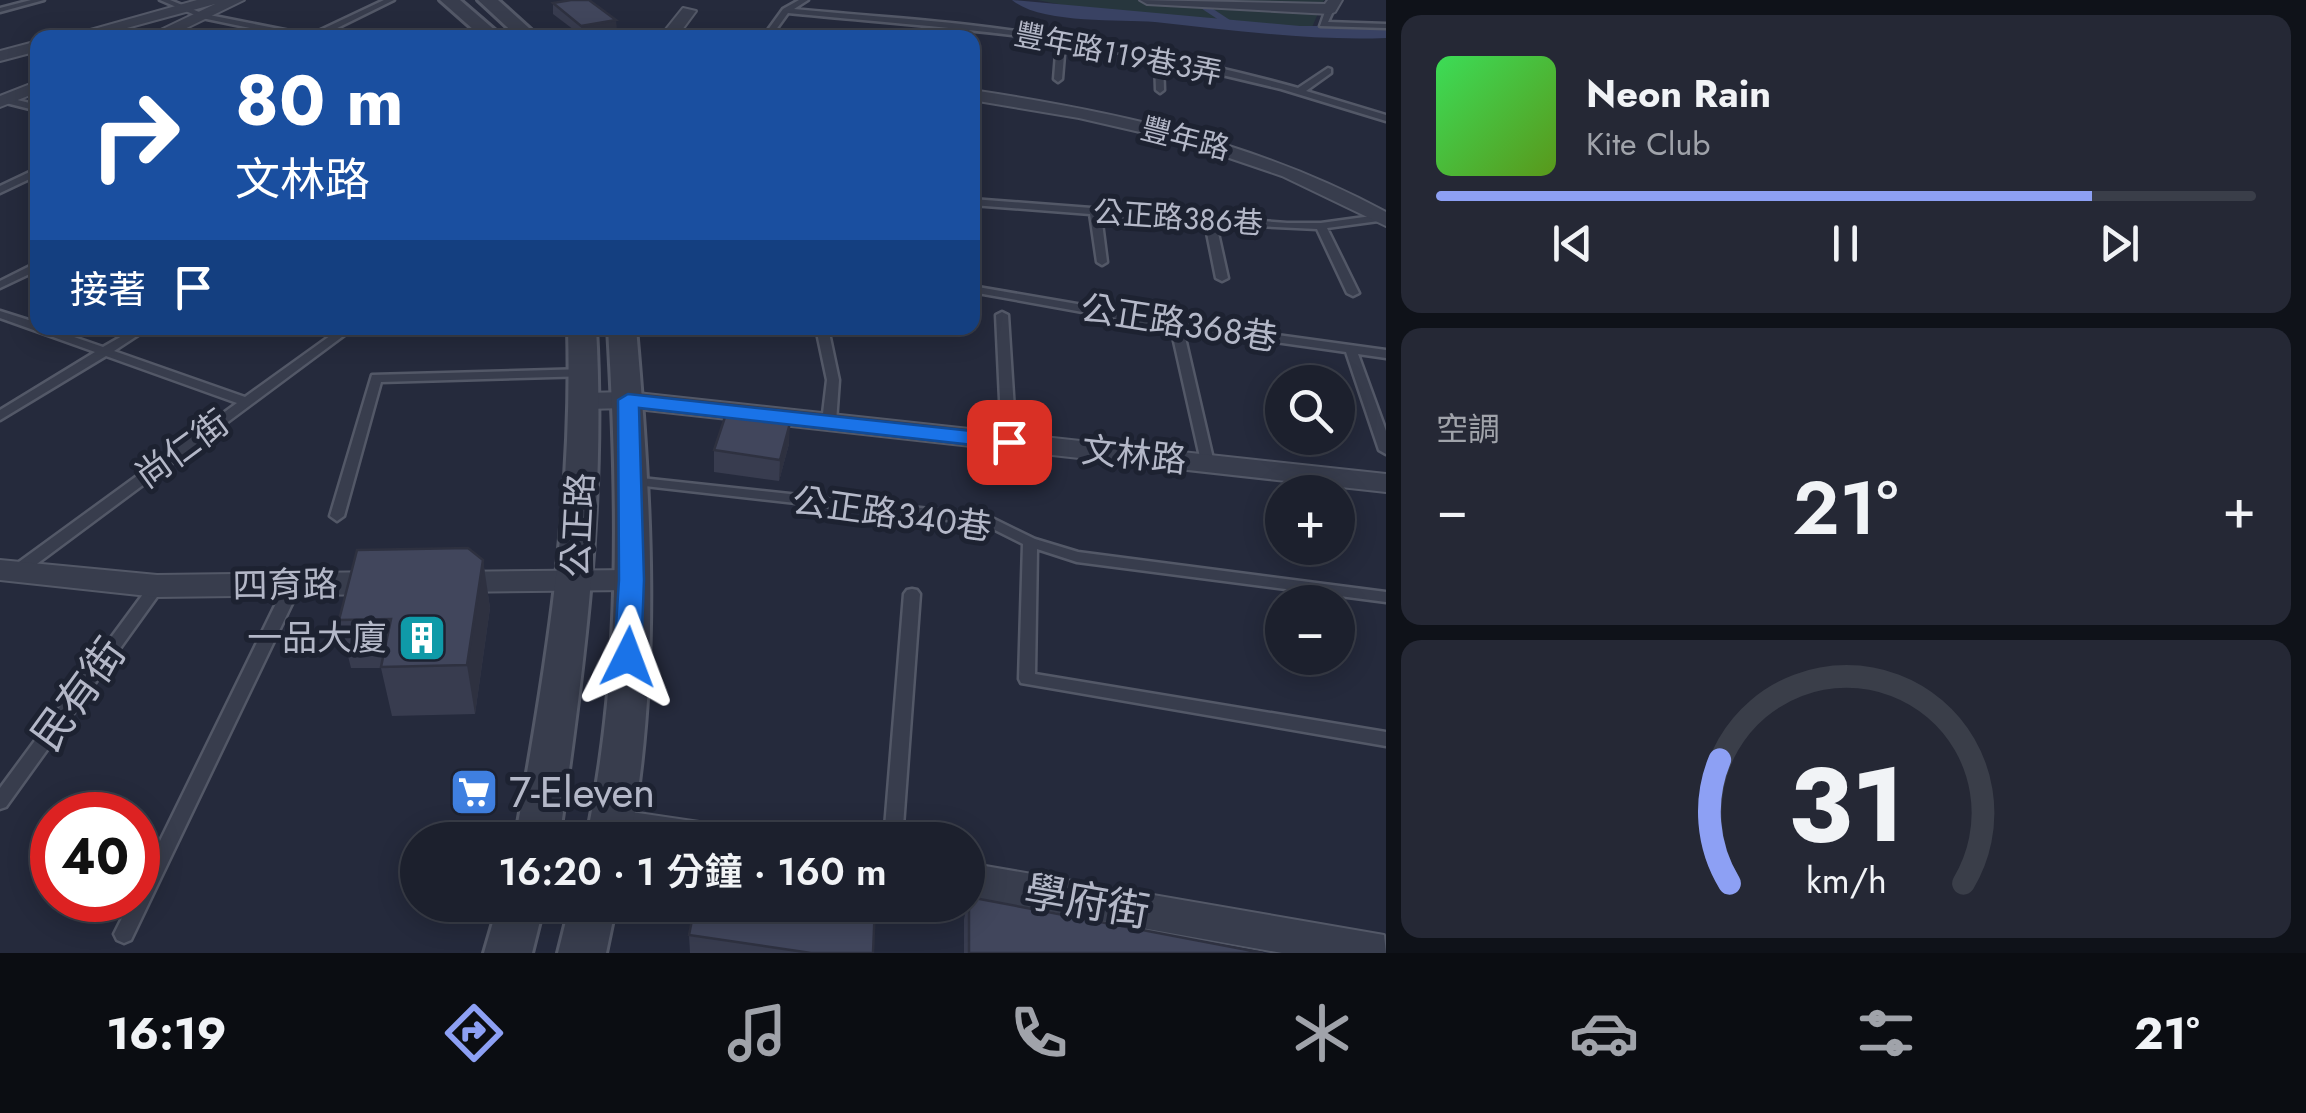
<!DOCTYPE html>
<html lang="zh-TW">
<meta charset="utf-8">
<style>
:root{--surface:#1c202d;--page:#252835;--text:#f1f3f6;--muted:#a0a3aa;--line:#3a3e49;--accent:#8da0f4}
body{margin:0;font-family:Jost,"Noto Sans TC",sans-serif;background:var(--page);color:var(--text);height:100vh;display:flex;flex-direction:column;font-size:38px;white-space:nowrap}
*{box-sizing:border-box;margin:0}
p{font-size:32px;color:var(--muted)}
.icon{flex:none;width:55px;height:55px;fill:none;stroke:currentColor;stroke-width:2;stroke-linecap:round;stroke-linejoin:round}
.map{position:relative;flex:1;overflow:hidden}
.drawer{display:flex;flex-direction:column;gap:15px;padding:15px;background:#0f1219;width:920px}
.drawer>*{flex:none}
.top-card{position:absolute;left:30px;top:30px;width:950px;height:305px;border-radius:20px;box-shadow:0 5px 25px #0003,0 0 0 2px var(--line);background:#1a4fa0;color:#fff;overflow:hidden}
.tools{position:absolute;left:1265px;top:365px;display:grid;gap:20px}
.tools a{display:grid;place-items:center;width:90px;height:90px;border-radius:50%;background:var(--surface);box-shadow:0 5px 25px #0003,0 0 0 2px var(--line);font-size:50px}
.speed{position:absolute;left:30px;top:792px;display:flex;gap:20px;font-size:50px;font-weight:700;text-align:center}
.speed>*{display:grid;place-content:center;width:130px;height:130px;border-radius:50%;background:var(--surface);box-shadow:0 5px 25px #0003,0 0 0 2px var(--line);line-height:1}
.speed .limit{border:15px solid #d22;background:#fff;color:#111}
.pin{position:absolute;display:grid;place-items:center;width:85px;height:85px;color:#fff;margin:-42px;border-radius:20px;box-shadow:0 5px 15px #0006}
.me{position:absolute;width:110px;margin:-55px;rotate:3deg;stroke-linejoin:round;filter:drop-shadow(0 0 8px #0008)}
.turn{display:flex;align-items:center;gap:35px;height:210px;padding:0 40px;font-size:45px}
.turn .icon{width:130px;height:130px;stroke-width:2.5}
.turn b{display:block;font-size:70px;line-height:85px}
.then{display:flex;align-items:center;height:95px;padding:0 40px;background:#0003;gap:20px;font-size:38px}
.big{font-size:75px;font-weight:600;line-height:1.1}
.drawer .card{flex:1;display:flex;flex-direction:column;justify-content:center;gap:15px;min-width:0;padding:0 35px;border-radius:20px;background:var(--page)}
.drawer .dial{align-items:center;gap:0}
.dial svg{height:260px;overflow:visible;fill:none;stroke:var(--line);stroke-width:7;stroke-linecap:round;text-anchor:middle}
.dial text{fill:var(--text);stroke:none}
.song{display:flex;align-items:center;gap:30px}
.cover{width:120px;height:120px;border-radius:15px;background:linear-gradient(135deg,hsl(130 70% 55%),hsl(90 70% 35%))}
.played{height:10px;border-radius:5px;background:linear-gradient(90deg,var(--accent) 80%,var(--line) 80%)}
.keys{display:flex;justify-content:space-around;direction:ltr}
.heat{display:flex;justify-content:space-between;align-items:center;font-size:55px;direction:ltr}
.trip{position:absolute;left:400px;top:822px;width:585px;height:100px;border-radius:50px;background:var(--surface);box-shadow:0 5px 25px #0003,0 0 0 2px var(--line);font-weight:600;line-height:100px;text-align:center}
.dock{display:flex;height:160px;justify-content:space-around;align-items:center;background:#0b0d12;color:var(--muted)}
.dock .icon{width:70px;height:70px}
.dock .selected{color:var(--accent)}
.dock b{font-size:45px;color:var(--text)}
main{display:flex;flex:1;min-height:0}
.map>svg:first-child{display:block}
</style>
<main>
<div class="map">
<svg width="1386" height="953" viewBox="0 0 1386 953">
<rect width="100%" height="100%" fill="#252a3c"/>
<path fill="#27363d" d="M1037 0H1324L1309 34 1224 22 1115 15Z"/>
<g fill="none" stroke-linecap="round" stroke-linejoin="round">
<path stroke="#394263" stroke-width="6" d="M1194 0 1232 25"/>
<path fill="#394263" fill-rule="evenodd" d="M1012 0 1300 26H1386V38C1308 41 1232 30 1155 22 1118 19 1041 24 1012 0Z"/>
<g stroke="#535867" stroke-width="5">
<g id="service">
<path d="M31 0H44L0 12V8Z"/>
<path d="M160 0H170L204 14 310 35 384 0H394L317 38H298L202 18Z"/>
<path d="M799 0H808L794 9C852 15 911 18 969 25 1080 38 1191 58 1298 88L1328 68 1331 69V73L1306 91 1386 115V121L1281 89 1163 61 1164 90 1160 93 1156 90 1155 59 1065 43 1062 79 1058 82 1054 79 1057 41C968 28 878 22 788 13L770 38H762L783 9Z"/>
<path d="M1330 7 1334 9 1328 22 1386 24V28L1320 26 1326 9Z"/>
<path d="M480 24 487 26 468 38H457Z"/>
<path d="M5 97 38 105V111L2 102 1 100Z"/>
<path d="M38 168V175L0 193V186Z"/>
<path d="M972 199 1287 223H1321L1386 214V220L1327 228 1359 293 1353 296 1347 293 1317 229 1216 224 1228 278 1222 281 1216 278 1205 223 1101 215 1107 262 1102 265 1097 262 1090 214 972 205Z"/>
<path d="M38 262V270L0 288V281Z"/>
<path d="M972 286 1176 321 1386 350V358L1358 354 1386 431V454L1379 450 1346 352 1183 329 1214 463 1207 467 1202 466 1171 328 972 292Z"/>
<path d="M0 311 38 323V328H48L103 347 136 328H149L114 351 245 397 341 328H354L22 575H12L10 571 12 567 237 403 106 356 0 420V410L95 352 0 318Z"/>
<path d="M1002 312 1008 315 1016 442 1009 446 1002 442 996 315Z"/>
<path d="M816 328H828L839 380 836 422 829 426 822 422 827 380Z"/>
<path d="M586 369 592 373 590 376 381 382 344 516 337 521 330 516 372 375Z"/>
<path d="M632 477 986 515 1035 539 1078 552 1386 592V602L1077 562 1037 549 1035 674 1386 732V746L1021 683 1019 679 1023 544 983 524 627 484 625 481Z"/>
<path d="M293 580 298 581 301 585 131 940 124 943 117 940 114 934 131 900H138V886L285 585 288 581Z"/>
<path d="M157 581 162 582 165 586 162 590 6 807 0 809V788L152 582Z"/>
<path d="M912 589 917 590 920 594 902 840H884L904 594 907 590Z"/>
</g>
</g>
<g stroke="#535867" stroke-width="4">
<g id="minor">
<path d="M197 0H244L166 38H144L215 4 90 38H62Z"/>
<path d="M1140 0 1325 4 1328 0H1342L1335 12 1330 14 1147 4Z"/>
<path d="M683 8 696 11 676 38H659Z"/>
<path d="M38 41V51L0 61V51Z"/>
<path d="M38 81V92L0 107V96Z"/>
<path d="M972 90C1117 112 1257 142 1386 212V226L1282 176 1179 141 1079 118 972 100Z"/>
<path d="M628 392 1386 474V492L628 408 584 409 571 401 584 393Z"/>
<path d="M0 560 157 575 383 572 394 576 398 583 394 590 383 594 157 597 0 580Z"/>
<path d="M631 570 642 573 646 580 642 587 631 590 451 592 440 589 436 582 440 575 451 572Z"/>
<path d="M611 809 713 824 726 829 732 840 611 839 598 835 593 824 598 813Z"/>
<path d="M968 863 1384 935 1386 953H1282L968 897Z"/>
</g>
</g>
<g stroke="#535867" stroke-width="6">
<g id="tertiary">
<path d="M440 0H460L504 38H483Z"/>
<path d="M478 0H498L540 38H519Z"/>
<path d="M568 328H596C606 501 584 669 559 840H515C546 670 573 502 568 328Z"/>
<path d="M608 328H636C651 496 661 673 630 840H586C622 674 618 496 608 328Z"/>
<path d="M498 905H544L532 953H484Z"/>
<path d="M570 905H616L606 953H558Z"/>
</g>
</g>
<use href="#service" fill="#383d4d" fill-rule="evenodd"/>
<use href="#minor" fill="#383d4d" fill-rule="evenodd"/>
<use href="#tertiary" fill="#383d4d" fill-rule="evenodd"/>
</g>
<g fill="#383c4f">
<path d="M553 3 617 30 582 36 553 14Z"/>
<path d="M789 444 779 481 714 472V450Z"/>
<path d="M483 560 490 608 475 714 392 716 381 668H351L339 620Z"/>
<path d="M969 897 1263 953H964V919Z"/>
<path d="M689 935 873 953H690Z"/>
</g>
<g fill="#2e3140">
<path d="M616 20 617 30 582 36 581 26Z"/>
<path d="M790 423 789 444 779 481 780 460Z"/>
<path d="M483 560 490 608 475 714 467 665Z"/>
</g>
<g fill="#41465c" stroke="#2e3140" stroke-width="2.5">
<path d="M571 0H589L616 20 581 26 553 3Z"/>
<path d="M726 414 790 423 780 460 714 450Z"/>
<path d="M468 548 483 560 467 665 381 667 391 619 339 620 357 550Z"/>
<path d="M969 897 1263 953H969Z"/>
<path d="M695 905H875L873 953H811L689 935Z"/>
</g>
<path fill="#1a73e8" stroke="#114b97" stroke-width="2.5" d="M628 394 1009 435 1020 442 1009 449 639 408 644 580 641 657 637 664H618L614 657 619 580 618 400Z"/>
<defs>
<g id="building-square" transform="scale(2.5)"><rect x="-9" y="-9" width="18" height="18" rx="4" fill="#0f9aa8" stroke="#1d2231"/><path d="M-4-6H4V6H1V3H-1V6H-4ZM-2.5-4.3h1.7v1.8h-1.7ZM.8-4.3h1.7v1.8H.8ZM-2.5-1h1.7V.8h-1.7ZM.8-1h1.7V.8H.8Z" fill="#fff"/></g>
<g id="supermarket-square" transform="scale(2.5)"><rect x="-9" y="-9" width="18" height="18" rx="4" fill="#3f7fe0" stroke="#1d2231"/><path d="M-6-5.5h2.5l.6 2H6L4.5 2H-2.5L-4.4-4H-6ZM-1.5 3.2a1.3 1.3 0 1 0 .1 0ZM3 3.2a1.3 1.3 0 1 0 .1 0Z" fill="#fff"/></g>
</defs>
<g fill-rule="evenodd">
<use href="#building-square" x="422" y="638"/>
<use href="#supermarket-square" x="474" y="792"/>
</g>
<g text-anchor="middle" stroke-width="10" stroke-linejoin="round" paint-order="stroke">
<g font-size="30" fill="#b4b8c8" stroke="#1d2231">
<text transform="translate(1118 54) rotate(11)" y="10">豐年路119巷3弄</text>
<text transform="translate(1185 139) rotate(14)" y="10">豐年路</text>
<text transform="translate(1178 218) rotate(4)" y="10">公正路386巷</text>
</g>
<g font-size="35" fill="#b4b8c8" stroke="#1d2231">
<text transform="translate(1179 323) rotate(9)" y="12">公正路368巷</text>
<text transform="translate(182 449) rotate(-36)" y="12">尚仁街</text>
<text transform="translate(1134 455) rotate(6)" y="12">文林路</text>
<text transform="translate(892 514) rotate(8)" y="12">公正路340巷</text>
<text transform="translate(578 525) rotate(-87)" y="12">公正路</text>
<text transform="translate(285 585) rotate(-1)" y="12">四育路</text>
</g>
<g font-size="35" fill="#b4b8c8" stroke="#1d2231" text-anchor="end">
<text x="387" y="650">一品大廈</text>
</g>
<g font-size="42" fill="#b4b8c8" stroke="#1d2231">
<text transform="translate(78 694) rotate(-54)" y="15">民有街</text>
<text transform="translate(1087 901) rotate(10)" y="15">學府街</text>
</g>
<g font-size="42" fill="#b4b8c8" stroke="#1d2231" text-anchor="start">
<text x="509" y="807">7-Eleven</text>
</g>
</g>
</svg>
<div class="tools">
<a><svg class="icon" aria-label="search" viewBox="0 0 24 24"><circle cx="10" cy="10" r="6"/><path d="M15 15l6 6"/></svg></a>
<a>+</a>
<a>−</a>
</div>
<div class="speed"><div class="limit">40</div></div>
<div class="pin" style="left:1009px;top:442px;background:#d93025"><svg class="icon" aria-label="arrive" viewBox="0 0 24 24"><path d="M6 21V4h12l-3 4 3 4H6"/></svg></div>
<svg class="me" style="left:628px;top:657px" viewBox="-20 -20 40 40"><path d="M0-17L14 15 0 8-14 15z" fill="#1a73e8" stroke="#fff" stroke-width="4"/></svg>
<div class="trip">16:20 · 1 分鐘 · 160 m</div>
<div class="top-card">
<div class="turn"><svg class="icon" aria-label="right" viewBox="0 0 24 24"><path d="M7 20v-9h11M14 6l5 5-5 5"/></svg><div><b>80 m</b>文林路</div></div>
<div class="then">接著<svg class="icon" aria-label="arrive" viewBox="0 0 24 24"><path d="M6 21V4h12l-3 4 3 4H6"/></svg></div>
</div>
</div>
<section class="drawer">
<div class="card">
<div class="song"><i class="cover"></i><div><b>Neon Rain</b><p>Kite Club</p></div></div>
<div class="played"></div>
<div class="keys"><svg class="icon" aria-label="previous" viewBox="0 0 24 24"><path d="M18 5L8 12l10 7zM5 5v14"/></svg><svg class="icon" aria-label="pause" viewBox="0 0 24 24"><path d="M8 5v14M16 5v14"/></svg><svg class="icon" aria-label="next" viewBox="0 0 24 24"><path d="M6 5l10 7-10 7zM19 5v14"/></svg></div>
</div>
<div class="card"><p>空調</p>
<div class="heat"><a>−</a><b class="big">21°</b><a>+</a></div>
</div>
<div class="card dial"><svg viewBox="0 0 100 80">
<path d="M14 69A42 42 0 1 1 86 69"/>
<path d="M14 69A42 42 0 0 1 11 31" stroke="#8da0f4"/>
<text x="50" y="56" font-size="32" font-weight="700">31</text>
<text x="50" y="72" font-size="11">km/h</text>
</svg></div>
</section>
</main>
<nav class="dock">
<b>16:19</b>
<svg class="icon selected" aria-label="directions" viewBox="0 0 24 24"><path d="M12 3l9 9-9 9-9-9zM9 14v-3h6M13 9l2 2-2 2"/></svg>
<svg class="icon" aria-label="music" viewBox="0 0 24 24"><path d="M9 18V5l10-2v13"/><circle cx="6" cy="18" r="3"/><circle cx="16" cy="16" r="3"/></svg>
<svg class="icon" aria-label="phone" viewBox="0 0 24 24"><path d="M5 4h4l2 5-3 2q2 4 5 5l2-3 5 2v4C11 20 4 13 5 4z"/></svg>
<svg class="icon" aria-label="climate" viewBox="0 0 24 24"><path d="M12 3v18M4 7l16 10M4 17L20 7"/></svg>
<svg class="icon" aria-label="car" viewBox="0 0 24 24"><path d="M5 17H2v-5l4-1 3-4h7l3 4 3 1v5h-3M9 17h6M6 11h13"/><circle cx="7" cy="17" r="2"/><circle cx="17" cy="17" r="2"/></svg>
<svg class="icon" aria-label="filters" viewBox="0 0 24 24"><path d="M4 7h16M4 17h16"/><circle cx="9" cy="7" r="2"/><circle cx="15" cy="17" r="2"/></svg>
<b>21°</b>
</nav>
